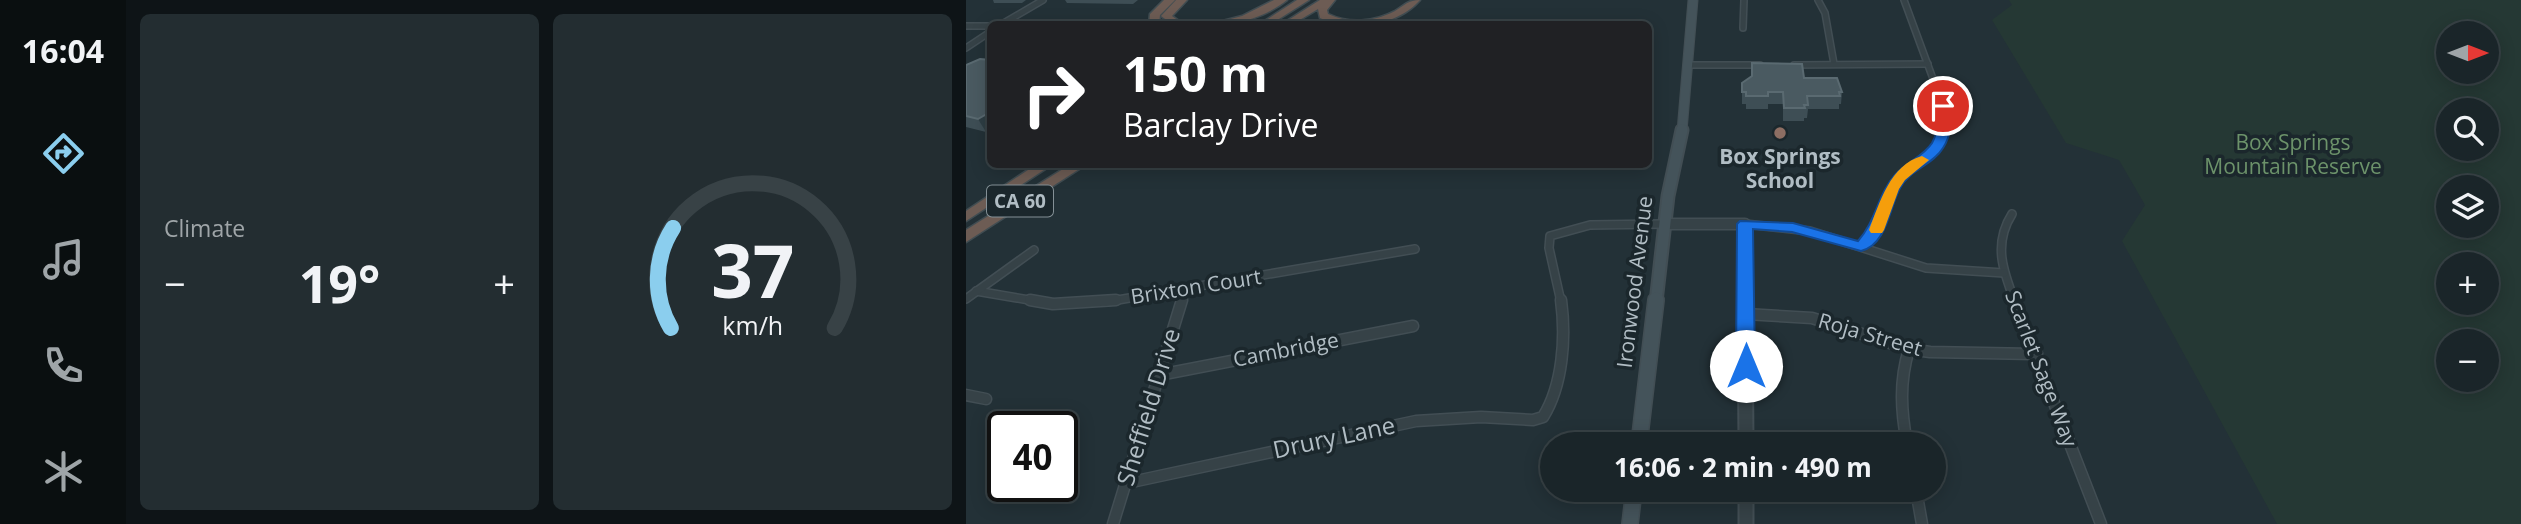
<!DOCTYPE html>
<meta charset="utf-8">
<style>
:root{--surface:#1a2529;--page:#232d31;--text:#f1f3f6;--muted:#9fa5a8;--line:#384246;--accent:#8bceee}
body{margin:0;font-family:"Open Sans",sans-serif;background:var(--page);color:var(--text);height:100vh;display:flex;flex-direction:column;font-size:26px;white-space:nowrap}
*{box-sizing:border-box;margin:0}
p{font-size:23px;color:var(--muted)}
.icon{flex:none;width:38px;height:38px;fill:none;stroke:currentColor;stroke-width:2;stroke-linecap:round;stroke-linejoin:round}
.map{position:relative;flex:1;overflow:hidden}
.sheet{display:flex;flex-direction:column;gap:14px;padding:14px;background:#0e1417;width:840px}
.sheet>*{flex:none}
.top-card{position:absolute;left:21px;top:21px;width:665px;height:147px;border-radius:10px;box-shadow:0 4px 18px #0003,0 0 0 2px var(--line);background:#202124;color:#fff;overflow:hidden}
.needle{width:46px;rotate:90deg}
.tools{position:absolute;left:1470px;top:21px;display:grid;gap:14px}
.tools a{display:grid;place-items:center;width:63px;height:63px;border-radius:50%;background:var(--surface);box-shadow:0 4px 18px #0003,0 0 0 2px var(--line);font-size:35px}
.speed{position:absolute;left:21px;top:411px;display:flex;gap:14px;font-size:35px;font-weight:700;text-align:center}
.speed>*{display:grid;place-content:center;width:91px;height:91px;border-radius:50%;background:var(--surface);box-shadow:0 4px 18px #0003,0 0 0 2px var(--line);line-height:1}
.speed .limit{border:4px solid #111;border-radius:10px;background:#fff;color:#111}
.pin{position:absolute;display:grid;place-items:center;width:60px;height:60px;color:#fff;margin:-30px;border:4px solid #fff;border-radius:50%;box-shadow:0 2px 7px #0007}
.me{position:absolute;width:77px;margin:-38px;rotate:0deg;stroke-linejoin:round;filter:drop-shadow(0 0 5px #0008)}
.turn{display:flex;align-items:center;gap:24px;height:147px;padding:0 21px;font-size:32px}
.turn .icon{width:91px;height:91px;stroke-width:2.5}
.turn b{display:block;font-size:49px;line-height:60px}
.big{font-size:52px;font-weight:700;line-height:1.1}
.sheet .card{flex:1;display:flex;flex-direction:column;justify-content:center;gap:10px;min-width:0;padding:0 24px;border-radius:10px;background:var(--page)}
.sheet .dial{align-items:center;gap:0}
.dial svg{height:182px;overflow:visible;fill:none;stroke:var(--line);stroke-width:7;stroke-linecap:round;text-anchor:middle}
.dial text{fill:var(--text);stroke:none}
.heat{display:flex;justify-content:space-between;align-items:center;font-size:38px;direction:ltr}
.sheet .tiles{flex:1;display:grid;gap:14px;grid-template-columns:repeat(2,1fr)}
.trip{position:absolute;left:574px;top:432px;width:406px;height:70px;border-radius:35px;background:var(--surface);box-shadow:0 4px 18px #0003,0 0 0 2px var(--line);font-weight:700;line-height:70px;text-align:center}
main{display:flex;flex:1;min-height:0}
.dock{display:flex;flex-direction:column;width:126px;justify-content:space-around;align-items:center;background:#0a0f10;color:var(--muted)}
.dock .icon{width:49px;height:49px}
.dock .on{color:var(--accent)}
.dock b{font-size:32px;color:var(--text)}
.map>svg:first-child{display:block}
</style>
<main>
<nav class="dock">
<b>16:04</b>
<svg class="icon on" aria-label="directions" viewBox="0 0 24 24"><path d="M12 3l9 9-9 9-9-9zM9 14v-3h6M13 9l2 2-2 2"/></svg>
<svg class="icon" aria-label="music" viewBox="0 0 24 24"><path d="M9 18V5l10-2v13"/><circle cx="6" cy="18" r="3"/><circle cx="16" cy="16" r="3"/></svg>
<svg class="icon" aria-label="phone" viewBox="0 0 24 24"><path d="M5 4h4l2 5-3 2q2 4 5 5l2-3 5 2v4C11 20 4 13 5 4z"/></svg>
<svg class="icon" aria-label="climate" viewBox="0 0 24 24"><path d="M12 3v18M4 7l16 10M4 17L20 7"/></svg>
</nav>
<section class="sheet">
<div class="tiles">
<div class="card"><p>Climate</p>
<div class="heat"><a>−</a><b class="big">19°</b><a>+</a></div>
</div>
<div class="card dial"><svg viewBox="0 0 100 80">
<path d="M14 69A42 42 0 1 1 86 69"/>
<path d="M14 69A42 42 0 0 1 15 25" stroke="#8bceee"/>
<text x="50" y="56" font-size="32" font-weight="700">37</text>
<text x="50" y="72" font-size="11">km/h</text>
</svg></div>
</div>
</section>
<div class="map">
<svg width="1555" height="524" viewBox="0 0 1555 524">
<rect width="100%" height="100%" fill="#233137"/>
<path fill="#253834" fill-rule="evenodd" d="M1043 0H1555V524H1311L1156 241 1179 205 1153 160 1100 143 1026 20 1046 5ZM1482 33H1521V72H1482ZM1482 110H1521V149H1482ZM1482 187H1521V226H1482ZM1482 264H1521V303H1482ZM1482 341H1521V380H1482Z"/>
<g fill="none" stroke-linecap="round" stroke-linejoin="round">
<g stroke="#424e54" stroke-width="8">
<g id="minor-far2">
<path d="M852 0 859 13 868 64"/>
<path d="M938 0 977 106V131"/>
<path d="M36 24 77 0"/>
<path d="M0 26H24"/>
<path d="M777 28 778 0"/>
<path d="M0 48 24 32"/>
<path d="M722 65H794"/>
<path d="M828 65 962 64"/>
</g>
</g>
<g stroke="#424e54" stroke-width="10">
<g id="minor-far1">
<path d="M1046 214C1027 244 1037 271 1049 302"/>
<path d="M779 224 844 231 960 268 1038 273"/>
<path d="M895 246 910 230 926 189 935 177 970 148 978 130"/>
<path d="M10 291 75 302"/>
<path d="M0 299 68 250"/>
<path d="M140 302 449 249"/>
<path d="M215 302 219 290"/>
<path d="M595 302 583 248 584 236 624 225 698 224"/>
</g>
</g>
<g stroke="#424e54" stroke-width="13">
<g id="minor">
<path d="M64 300 87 304 150 300"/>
<path d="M1048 300 1135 524"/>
<path d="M779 314 846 318 943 349 964 352 1071 354"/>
<path d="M193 375 447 326"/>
<path d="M0 395 20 399"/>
<path d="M941 444C935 411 933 382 943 349"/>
<path d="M161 483 450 421 515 417 567 420 577 417C597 385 600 337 595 300"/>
<path d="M950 490 956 524"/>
<path d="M147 524 216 300"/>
</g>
</g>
<g stroke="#424e54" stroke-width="13">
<path id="tertiary-far1" d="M698 224H779V302"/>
</g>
<g stroke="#424e54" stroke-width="17">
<g id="tertiary">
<path d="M779 300 780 444"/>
<path d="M780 490V524"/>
</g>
</g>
<g stroke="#424e54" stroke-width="11">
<path id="secondary-far2" d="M716 131 727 0"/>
</g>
<g stroke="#424e54" stroke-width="15">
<path id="secondary-far1" d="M690 302 702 196 716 130"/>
</g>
<g stroke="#424e54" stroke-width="18">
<g id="secondary">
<path d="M673 444 690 300"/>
<path d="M664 524 668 490"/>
</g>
</g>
<g stroke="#414d52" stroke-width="3">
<g id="motorway">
<path d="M198 0H209L194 15 193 24H183L184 14Z"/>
<path d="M210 0H221L206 16 217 24H206L195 16Z"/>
<path d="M308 0H321C301 16 271 26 245 24L276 16Z"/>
<path d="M331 0H343L305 24H294Z"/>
<path d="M354 0H369L361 10 362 14C383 24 408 22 429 11 439 5 442 0 454 0 431 26 385 33 354 18L352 9 327 24H316Z"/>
<path d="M71 164H87L0 221V211Z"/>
<path d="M105 164H121L0 242V230Z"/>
</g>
</g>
<use href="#minor-far2" stroke="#364247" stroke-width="5"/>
<use href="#minor-far1" stroke="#364247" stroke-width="7"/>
<use href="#minor" stroke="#364247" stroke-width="10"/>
<use href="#tertiary-far1" stroke="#364247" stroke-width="10"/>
<use href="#tertiary" stroke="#364247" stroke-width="13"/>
<use href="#secondary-far2" stroke="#44535a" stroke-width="9"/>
<use href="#secondary-far1" stroke="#44535a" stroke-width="11"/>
<use href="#secondary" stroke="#44535a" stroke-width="15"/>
<use href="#motorway" fill="#6d5c54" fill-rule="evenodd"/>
</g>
<g fill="#3e4e55">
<path d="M27 0H60L56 3H28Z"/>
<path d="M99 0H172L167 4 101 3Z"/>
<path d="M24 60V130L20 132 0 127V65Z"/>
<path d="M838 78 876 92 875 104H873V109H842L841 118H838V121H817V104H802V109H780V104H776V83Z"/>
</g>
<path fill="#2e3e44" d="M19 115 24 124V130L20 132 12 119Z"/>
<g fill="#4a5a61" stroke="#5a6a71" stroke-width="2">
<path d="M14 59 24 60V116L19 115 12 119 0 116V65Z"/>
<path d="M786 63 836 64 838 78H871L876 92H873L874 96H841L842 105H838L839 108H818L817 92H802V96H780V92H776V83L786 76Z"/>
</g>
<path fill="#1a73e8" stroke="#114b97" stroke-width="2" d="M977 103 983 106C985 122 986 134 977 148 967 165 943 170 934 188 923 208 921 245 895 251L826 232 787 229 789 366 786 371H773L770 366 771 224 774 221 827 223 892 241C910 221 912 194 929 175 939 163 958 156 966 143 973 130 972 120 971 106Z"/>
<path fill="#f59e0b" d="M956 156 963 160 939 180 933 189 918 230 916 233H905L903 230C914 202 924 165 956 156Z"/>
<circle fill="#8d6e63" stroke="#1b272c" stroke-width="2.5" cx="814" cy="133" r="7"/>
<g text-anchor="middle" stroke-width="7" stroke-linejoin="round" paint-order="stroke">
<rect fill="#1b272c" stroke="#849096" stroke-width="2" x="21" y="185.5" width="66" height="31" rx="5"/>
<g font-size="19" font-weight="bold" fill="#b1bdc4">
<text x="54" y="208">CA 60</text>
</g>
<g font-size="21" fill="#6c926a" stroke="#1b272c">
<text x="1327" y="150">Box Springs<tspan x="1327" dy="24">Mountain Reserve</tspan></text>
</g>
<g font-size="21" font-weight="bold" fill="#b1bdc4" stroke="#1b272c">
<text x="814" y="164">Box Springs<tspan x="814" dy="24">School</tspan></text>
</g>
<g font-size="21" fill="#b1bdc4" stroke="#1b272c">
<text transform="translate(669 282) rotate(-83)" y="7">Ironwood Avenue</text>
<text transform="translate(230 287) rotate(-9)" y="7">Brixton Court</text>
<text transform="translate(904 335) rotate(16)" y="7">Roja Street</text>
<text transform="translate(320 350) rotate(-11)" y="7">Cambridge</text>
<text transform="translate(1075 369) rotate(69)" y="7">Scarlet Sage Way</text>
</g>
<g font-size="24" fill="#b1bdc4" stroke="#1b272c">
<text transform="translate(183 407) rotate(-73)" y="8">Sheffield Drive</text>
<text transform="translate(368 438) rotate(-12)" y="8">Drury Lane</text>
</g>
</g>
</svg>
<div class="tools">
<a><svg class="needle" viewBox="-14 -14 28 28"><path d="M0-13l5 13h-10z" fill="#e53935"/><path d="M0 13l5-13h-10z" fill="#9fa5a8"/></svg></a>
<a><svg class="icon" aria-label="search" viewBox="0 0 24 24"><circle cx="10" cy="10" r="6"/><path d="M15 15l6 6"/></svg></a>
<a><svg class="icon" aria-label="layers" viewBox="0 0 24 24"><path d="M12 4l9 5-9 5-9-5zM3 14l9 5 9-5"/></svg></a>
<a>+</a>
<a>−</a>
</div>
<div class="speed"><div class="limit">40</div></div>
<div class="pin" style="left:977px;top:106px;background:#d93025"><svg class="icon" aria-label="arrive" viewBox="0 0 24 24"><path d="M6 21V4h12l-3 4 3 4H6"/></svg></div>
<svg class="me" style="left:780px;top:366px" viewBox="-20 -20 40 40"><circle r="19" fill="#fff"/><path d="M0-13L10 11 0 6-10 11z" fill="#1a73e8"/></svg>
<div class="trip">16:06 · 2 min · 490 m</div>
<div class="top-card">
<div class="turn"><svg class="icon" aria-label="right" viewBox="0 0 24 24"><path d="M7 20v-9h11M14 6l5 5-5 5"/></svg><div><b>150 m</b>Barclay Drive</div></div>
</div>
</div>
</main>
